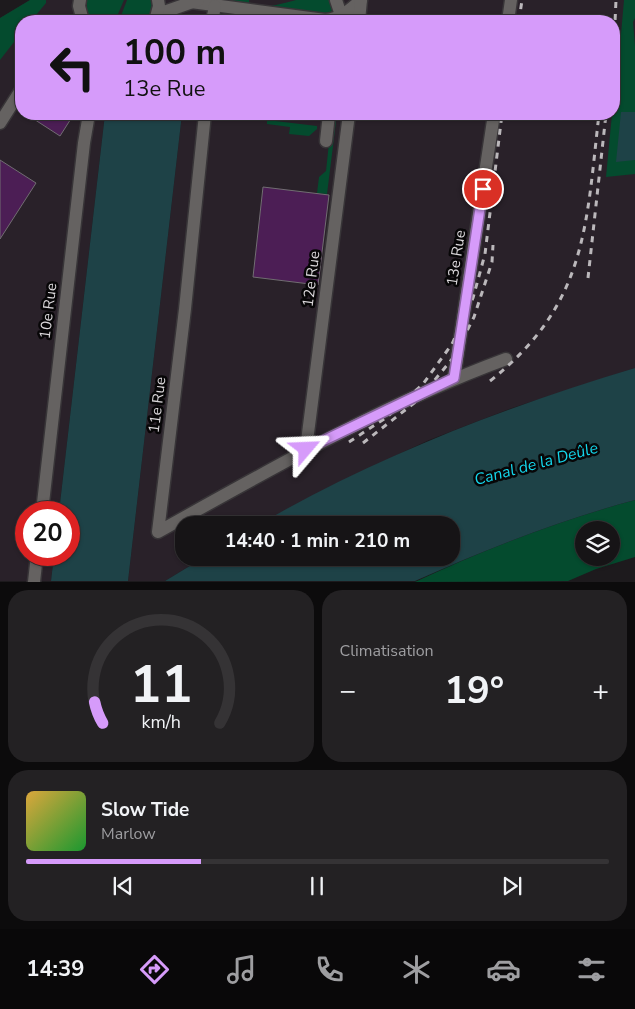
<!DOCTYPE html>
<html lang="fr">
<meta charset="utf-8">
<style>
:root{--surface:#161416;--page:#232123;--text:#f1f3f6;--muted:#9e9ea1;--line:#353335;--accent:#d69bfa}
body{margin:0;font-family:"Nunito Sans",sans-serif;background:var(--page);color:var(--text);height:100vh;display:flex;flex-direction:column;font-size:19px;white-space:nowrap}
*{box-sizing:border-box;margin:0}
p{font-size:16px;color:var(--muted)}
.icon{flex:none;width:28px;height:28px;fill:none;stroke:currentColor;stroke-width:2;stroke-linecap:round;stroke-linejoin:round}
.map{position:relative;height:582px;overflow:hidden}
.details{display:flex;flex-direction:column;gap:8px;padding:8px;background:#0c0b0c;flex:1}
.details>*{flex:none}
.top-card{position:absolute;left:15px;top:15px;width:605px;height:105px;border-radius:20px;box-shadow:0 1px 4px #0004,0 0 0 1px var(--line);background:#d69bfa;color:#111;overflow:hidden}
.controls{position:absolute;left:575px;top:521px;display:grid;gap:10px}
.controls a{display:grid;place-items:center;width:45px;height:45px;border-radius:50%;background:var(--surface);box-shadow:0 1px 4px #0004,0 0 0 1px var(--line);font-size:25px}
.speed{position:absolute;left:15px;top:501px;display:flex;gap:10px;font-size:25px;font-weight:700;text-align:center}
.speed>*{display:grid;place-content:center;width:65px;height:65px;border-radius:50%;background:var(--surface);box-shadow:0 1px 4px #0004,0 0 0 1px var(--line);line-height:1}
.speed .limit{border:8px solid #d22;background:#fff;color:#111}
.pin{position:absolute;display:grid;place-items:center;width:42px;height:42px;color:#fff;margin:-21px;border:2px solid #fff;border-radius:50%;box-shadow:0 1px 5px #0007}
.me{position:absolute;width:55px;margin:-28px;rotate:64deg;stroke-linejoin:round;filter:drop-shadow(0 0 4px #0008)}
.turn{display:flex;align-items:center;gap:18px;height:105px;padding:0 25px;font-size:22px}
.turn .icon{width:65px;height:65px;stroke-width:2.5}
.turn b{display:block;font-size:35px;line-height:42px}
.big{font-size:38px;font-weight:700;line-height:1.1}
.details .card{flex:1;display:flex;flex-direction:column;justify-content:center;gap:8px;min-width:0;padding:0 18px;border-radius:20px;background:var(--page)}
.details .dial{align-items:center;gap:0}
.dial svg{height:130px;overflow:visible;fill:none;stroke:var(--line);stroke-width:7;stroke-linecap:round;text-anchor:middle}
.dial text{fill:var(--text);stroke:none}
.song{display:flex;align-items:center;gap:15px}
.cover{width:60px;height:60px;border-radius:8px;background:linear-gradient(135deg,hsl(40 70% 55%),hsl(130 70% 35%))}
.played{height:5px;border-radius:2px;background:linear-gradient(90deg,var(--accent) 30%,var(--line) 30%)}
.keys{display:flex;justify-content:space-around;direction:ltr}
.heat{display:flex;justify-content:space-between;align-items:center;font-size:28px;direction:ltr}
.details .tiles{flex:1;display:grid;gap:8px;grid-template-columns:1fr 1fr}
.card:last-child{grid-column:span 2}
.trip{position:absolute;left:175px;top:516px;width:285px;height:50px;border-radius:20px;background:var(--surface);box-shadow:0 1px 4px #0004,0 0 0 1px var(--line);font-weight:700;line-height:50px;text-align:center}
.tab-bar{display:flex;height:80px;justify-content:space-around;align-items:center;background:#090809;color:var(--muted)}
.tab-bar .icon{width:35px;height:35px}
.tab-bar .current{color:var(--accent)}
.tab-bar b{font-size:22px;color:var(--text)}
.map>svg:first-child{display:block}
</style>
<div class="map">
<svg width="635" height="582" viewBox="0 0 635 582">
<rect width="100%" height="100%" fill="#1d1a1d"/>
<path fill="#292129" d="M30 0H635V368L512 408 429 440 333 485 258 525H184V558H203L165 581H128L182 114H614V21H21V114H105L59 512H26V555H54L51 581H0V18Z"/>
<g fill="#044b2e" fill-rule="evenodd">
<path d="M30 0H46V3L31 21H21V33L0 60V18Z"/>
<path d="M87 0H124L115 21H91L87 13Z"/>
<path d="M127 0H154L149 21H119Z"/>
<path d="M230 0H249V6C270 8 276 5 296 0 306 0 320 0 331 0L332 10 328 16 323 17 223 4 224 1Z"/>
<path d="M624 0H635V18L633 22 635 46V174L606 177 612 114H614Z"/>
<path d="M215 13 284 21H234L214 19Z"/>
<path d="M332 114H337L327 194 317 193 319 177 326 171Z"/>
<path d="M267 120 317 126V129L309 136 289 134 290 127 267 124Z"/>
<path d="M635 500V557L596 569 568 581 415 582C486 549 560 520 635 500ZM584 530H611V558H584Z"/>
</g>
<g fill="#1e4247">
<path d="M621 112H635V160L616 162Z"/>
<path d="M105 114H182L128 581H51L54 555H69V512H59Z"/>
<path d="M635 368V500C560 520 486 549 415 581H165L203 558H451V525H258C375 457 505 407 635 368Z"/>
</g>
<g fill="#4c1e55" stroke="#716d72">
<path d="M26 114H74L60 136Z"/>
<path d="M0 160 36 183 0 239Z"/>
<path d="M263 187 329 195 318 285 253 277Z"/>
</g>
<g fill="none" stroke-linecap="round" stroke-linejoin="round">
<g stroke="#383538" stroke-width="15">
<g id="minor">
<path d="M80 0 79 6 83 21"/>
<path d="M336 0 343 21"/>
<path d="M191 2 325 20C340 19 350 10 361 0"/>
<path d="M157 18 167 11 198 0"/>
<path d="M155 21 159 6 158 0"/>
<path d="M212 21 215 6"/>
<path d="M359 21 361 0"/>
<path d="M508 21 511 0"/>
<path d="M205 114 185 309 158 532C271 469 384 404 506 359"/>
<path d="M0 123 21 90"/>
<path d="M326 141 329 114"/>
<path d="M454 378 494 114"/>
<path d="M306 449 349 114"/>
<path d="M42 512 84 143 89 114"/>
<path d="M34 582 37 555"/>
</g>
</g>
<use href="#minor" stroke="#656261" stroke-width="12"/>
<g stroke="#bbb8bb" stroke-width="3" stroke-dasharray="6 6" stroke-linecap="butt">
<path d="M519 21 522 0"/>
<path d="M614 44 616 0"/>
<path d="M588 278 606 114"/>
<path d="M490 381C587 304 586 227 599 114"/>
<path d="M349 442 387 417 423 384 452 344 473 298 485 254 502 114"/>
<path d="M363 443 418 400 453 358 474 317 492 262 493 245"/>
</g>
</g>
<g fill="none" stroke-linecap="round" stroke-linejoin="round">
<g stroke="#8b65a2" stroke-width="12">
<path id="route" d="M306 449 454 378 483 189"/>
</g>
<use href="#route" stroke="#d69bfa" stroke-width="9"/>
</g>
<g text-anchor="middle" stroke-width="5" stroke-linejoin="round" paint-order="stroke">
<g font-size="15" fill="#dbd8db" stroke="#070607">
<text transform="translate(456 258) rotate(-81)" y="5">13e Rue</text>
<text transform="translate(311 279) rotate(-83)" y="5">12e Rue</text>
<text transform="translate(48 311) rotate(-83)" y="5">10e Rue</text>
<text transform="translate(157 405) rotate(-83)" y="5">11e Rue</text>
</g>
<g font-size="16" font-style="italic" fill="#14d6eb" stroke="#070607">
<text transform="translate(536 463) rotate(-15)" y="6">Canal de la Deûle</text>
</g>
</g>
</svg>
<div class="controls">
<a><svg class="icon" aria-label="layers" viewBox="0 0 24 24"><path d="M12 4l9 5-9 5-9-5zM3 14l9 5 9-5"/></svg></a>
</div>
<div class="speed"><div class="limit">20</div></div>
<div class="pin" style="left:483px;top:189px;background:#d93025"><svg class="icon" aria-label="arrive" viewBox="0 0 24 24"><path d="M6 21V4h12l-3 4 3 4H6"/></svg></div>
<svg class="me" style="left:306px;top:449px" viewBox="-20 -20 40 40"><path d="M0-17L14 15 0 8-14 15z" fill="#d69bfa" stroke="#fff" stroke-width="4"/></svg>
<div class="trip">14:40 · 1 min · 210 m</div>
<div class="top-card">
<div class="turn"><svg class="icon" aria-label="left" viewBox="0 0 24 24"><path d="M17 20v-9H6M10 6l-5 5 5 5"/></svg><div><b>100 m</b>13e Rue</div></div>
</div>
</div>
<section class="details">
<div class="tiles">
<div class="card dial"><svg viewBox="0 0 100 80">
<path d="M14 69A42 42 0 1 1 86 69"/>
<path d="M14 69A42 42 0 0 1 9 56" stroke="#d69bfa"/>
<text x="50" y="56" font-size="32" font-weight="700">11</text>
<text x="50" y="72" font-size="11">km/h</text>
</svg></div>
<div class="card"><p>Climatisation</p>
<div class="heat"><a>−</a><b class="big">19°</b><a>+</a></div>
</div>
<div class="card">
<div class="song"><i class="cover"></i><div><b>Slow Tide</b><p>Marlow</p></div></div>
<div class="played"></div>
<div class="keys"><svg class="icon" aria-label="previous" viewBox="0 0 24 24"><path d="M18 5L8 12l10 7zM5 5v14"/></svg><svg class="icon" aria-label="pause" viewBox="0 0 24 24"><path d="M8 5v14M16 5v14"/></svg><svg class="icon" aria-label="next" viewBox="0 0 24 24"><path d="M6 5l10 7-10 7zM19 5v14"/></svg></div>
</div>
</div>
</section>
<nav class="tab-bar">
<b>14:39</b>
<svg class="icon current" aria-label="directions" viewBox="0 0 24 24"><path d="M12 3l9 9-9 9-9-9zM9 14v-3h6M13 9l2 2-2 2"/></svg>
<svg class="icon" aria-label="music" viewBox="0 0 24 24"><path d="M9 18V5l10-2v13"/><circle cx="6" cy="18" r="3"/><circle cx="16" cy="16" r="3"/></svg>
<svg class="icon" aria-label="phone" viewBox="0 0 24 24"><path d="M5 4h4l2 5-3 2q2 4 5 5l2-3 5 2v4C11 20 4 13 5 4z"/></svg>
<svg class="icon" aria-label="climate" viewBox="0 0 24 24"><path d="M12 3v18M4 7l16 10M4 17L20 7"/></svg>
<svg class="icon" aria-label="car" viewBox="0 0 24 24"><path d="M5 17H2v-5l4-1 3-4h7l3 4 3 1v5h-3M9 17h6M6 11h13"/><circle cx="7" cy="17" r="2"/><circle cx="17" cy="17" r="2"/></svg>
<svg class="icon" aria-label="filters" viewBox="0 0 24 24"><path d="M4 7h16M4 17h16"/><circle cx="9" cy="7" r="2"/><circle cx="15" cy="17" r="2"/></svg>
</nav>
